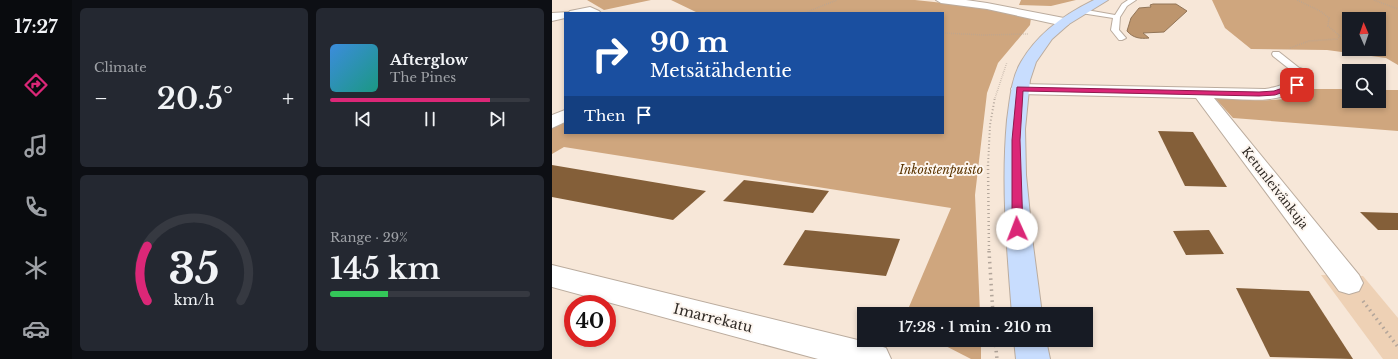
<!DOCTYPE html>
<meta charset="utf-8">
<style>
:root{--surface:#171b24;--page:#242831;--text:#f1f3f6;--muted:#9ea1a6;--line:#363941;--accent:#db2777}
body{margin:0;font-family:"Libre Baskerville",serif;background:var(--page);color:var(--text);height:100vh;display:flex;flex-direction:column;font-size:15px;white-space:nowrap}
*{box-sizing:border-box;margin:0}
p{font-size:13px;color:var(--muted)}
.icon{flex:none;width:22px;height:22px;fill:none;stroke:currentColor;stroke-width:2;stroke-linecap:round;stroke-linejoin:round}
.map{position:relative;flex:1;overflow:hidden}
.drawer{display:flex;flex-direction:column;gap:8px;padding:8px;background:#0d0f14;width:480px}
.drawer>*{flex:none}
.banner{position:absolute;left:12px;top:12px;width:380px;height:122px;border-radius:0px;box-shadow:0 2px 6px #0003;background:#1a4fa0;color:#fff;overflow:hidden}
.needle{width:26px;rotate:358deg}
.controls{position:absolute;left:790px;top:12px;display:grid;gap:8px}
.controls a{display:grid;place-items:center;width:44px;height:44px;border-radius:0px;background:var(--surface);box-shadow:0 2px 6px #0003;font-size:20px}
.speed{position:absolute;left:12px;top:295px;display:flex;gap:8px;font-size:20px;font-weight:700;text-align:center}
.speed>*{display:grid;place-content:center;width:52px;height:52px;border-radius:50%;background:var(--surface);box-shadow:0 2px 6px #0003;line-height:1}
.speed .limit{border:6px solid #d22;background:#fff;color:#111}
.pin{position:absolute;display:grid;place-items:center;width:34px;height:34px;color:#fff;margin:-17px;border-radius:8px;box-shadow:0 2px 6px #0006}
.me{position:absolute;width:44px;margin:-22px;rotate:358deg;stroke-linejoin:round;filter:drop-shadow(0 0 3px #0008)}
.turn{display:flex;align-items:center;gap:14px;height:84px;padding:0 20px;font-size:18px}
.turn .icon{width:52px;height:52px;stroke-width:2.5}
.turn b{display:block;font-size:28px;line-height:34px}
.then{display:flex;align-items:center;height:38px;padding:0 20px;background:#0003;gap:8px;font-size:15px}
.big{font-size:30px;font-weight:600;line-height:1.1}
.drawer .tile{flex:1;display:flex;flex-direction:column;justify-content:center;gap:6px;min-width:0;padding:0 14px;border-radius:6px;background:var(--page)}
.drawer .dial{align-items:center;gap:0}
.dial svg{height:104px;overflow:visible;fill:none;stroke:var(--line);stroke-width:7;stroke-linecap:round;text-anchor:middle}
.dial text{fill:var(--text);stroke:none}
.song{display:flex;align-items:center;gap:12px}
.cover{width:48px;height:48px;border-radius:6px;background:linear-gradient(135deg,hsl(210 70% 55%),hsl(170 70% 35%))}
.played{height:4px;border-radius:2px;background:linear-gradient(90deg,var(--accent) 80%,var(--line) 80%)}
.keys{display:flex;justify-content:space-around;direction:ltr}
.heat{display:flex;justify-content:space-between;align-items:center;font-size:22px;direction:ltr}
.charge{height:6px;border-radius:3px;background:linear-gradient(90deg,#34c759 29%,var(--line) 0)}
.drawer .tiles{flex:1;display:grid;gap:8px;grid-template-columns:repeat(2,1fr)}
.trip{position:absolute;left:305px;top:307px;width:236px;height:40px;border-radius:0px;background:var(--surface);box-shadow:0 2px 6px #0003;font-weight:600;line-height:40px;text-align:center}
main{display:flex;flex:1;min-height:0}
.tab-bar{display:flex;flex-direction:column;width:72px;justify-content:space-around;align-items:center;background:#090b0e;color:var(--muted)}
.tab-bar .icon{width:28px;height:28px}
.tab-bar .current{color:var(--accent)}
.tab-bar b{font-size:18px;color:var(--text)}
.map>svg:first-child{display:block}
</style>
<main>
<nav class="tab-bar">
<b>17:27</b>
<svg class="icon current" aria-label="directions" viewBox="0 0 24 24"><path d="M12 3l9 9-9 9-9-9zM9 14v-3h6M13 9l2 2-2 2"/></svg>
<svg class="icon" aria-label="music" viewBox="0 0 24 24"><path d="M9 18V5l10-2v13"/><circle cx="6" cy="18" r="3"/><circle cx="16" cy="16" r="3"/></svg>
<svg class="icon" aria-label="phone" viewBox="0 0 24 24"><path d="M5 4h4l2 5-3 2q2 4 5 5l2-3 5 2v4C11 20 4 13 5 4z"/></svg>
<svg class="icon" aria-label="climate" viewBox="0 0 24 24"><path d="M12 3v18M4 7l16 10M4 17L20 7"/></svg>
<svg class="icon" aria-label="car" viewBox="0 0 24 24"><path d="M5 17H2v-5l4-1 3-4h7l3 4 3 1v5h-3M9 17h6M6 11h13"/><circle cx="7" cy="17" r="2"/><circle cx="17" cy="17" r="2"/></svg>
</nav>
<section class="drawer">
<div class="tiles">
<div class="tile"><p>Climate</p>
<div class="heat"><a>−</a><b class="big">20.5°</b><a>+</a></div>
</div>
<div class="tile">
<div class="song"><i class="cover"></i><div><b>Afterglow</b><p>The Pines</p></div></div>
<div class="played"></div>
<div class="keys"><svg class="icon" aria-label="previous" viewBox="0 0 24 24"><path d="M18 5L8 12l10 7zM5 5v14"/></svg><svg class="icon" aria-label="pause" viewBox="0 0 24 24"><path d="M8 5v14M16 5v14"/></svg><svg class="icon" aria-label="next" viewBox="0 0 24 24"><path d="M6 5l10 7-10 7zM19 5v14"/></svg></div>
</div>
<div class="tile dial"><svg viewBox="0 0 100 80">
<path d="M14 69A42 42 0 1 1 86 69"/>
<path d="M14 69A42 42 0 0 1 14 27" stroke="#db2777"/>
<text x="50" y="56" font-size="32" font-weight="700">35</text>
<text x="50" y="72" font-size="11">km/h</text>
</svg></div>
<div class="tile"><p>Range · 29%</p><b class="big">145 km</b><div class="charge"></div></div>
</div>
</section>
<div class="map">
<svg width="846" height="359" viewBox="0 0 846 359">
<rect width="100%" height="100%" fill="#f7e7d8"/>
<path fill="#eed1b5" d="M769 275 811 276 846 318V359H831Z"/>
<g fill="#cfa67e" fill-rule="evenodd">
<path d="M35 0H99L52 10Z"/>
<path d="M119 0H363L420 6 479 18 478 25 446 63 435 93 423 195 428 314H354L399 208 12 147 0 154V127L13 120V133H391V13H146Z"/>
<path d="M469 0H524L499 6 467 5Z"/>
<path d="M660 0H846V65L834 58 775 50 699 49 673 28ZM797 19H827V49H797Z"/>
<path d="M758 89H797V101H827V90H846V131L681 118 663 98C690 99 737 106 758 89Z"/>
<path d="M382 340H429V359H419Z"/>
</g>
<path fill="#bd956d" stroke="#927557" d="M601 4H624L635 11 612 32 591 33 597 38C588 39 581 38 575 31L579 18 587 8 599 7 598 5Z"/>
<g fill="#845f39">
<path d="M606 131 641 132 675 187 633 186Z"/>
<path d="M0 165 154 191 121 220 0 197Z"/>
<path d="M192 180 277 191 261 213 171 201Z"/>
<path d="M808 212 846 213V230H826Z"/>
<path d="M253 230 348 239 334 276 231 265Z"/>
<path d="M657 230 672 254 634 255 621 231Z"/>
<path d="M684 288 757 291 801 359 718 357Z"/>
</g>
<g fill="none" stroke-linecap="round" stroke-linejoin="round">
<g stroke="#bbac9e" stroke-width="2">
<g id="lane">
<path d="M576 0H584L575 6 568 17 567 30 574 38 570 40H567L559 30 561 18 529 13 526 11 529 9 563 15 570 4Z"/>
<path d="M721 52H727L751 71 753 73 751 75H745L721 56 720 54Z"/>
</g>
</g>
<g stroke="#bbac9e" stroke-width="2">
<g id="street">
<path d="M384 0H414L435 3 512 18 516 19 518 22 516 25 512 26 435 9 389 3Z"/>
<path d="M38 7 47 11 49 13H13V18L0 21V13L17 12 18 11Z"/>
<path d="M748 68 753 70 759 78C739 107 692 99 662 98L807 275 811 283 807 291 797 294 787 291 644 98 467 94 461 92 459 89 461 86 467 84 713 89C725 87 734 85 743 77L740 73 743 70Z"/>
<path d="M13 110V122L0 128V115Z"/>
<path d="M0 265 322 344 334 348 339 359H266L0 287Z"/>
</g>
</g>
<g stroke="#bbac9e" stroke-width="2">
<g id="secondary">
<path d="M542 0H556L517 24 500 39 484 62 478 80 473 129 474 175 481 245 490 314H460C455 250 449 185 455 120 458 100 459 79 469 62 486 33 513 14 542 0Z"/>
<path d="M462 340H494L498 359H464Z"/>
</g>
</g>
<g stroke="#b2a59a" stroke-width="1.5" stroke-dasharray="0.5 1.5" stroke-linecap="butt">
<path d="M822 0 846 9"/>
<path d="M252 13 285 0"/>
<path d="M391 33 431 35 476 34"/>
<path d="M738 48 757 41 785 39 788 36 776 26 777 18 768 11 745 0"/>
<path d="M443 98 455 62"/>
</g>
<path stroke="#b2a59a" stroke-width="2" stroke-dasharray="1 2.5" stroke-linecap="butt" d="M436 166 438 125 443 97"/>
<path stroke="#b2a59a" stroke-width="2.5" stroke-dasharray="1 3" stroke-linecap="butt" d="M436 165 437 252"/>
<g stroke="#b2a59a" stroke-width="3.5" stroke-dasharray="1.5 4" stroke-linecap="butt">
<path d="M437 251 441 314"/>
<path d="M811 301 846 347"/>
<path d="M443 340 445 359"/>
</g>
<use href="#lane" fill="#fff" fill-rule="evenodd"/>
<use href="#street" fill="#fff" fill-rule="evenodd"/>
<use href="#secondary" fill="#c8ddfe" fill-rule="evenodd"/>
</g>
<path fill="#db2777" stroke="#8e194d" d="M745 83H748V86L723 95 707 96 471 91 468 140 471 229 469 231H462L460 229V140L465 87 707 92 722 91Z"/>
<g text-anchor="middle" stroke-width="4" stroke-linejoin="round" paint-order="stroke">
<g font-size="12" font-style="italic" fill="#5c3501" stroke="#fdf6f0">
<text x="389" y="174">Inkoistenpuisto</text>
</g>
<g font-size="12" fill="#2f2924" stroke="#fdf6f0">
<text transform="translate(723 188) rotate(52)" y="4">Ketunleivänkuja</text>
</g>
<g font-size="14" fill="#2f2924" stroke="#fdf6f0">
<text transform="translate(161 318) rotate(14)" y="5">Imarrekatu</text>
</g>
</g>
</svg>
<div class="controls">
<a><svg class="needle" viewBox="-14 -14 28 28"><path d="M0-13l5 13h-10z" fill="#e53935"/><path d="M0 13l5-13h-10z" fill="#9ea1a6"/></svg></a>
<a><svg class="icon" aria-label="search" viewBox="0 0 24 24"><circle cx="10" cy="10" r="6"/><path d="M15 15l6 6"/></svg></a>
</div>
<div class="speed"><div class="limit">40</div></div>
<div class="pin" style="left:745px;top:85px;background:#d93025"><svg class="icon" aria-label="arrive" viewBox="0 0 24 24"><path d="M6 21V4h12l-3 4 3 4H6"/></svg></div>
<svg class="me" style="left:465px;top:229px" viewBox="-20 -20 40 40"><circle r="19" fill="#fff"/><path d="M0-13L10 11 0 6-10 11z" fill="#db2777"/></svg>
<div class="trip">17:28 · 1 min · 210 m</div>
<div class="banner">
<div class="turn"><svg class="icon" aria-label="right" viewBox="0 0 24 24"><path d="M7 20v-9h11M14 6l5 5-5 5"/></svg><div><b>90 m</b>Metsätähdentie</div></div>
<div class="then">Then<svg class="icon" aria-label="arrive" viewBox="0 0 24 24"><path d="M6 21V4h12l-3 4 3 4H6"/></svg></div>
</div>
</div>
</main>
